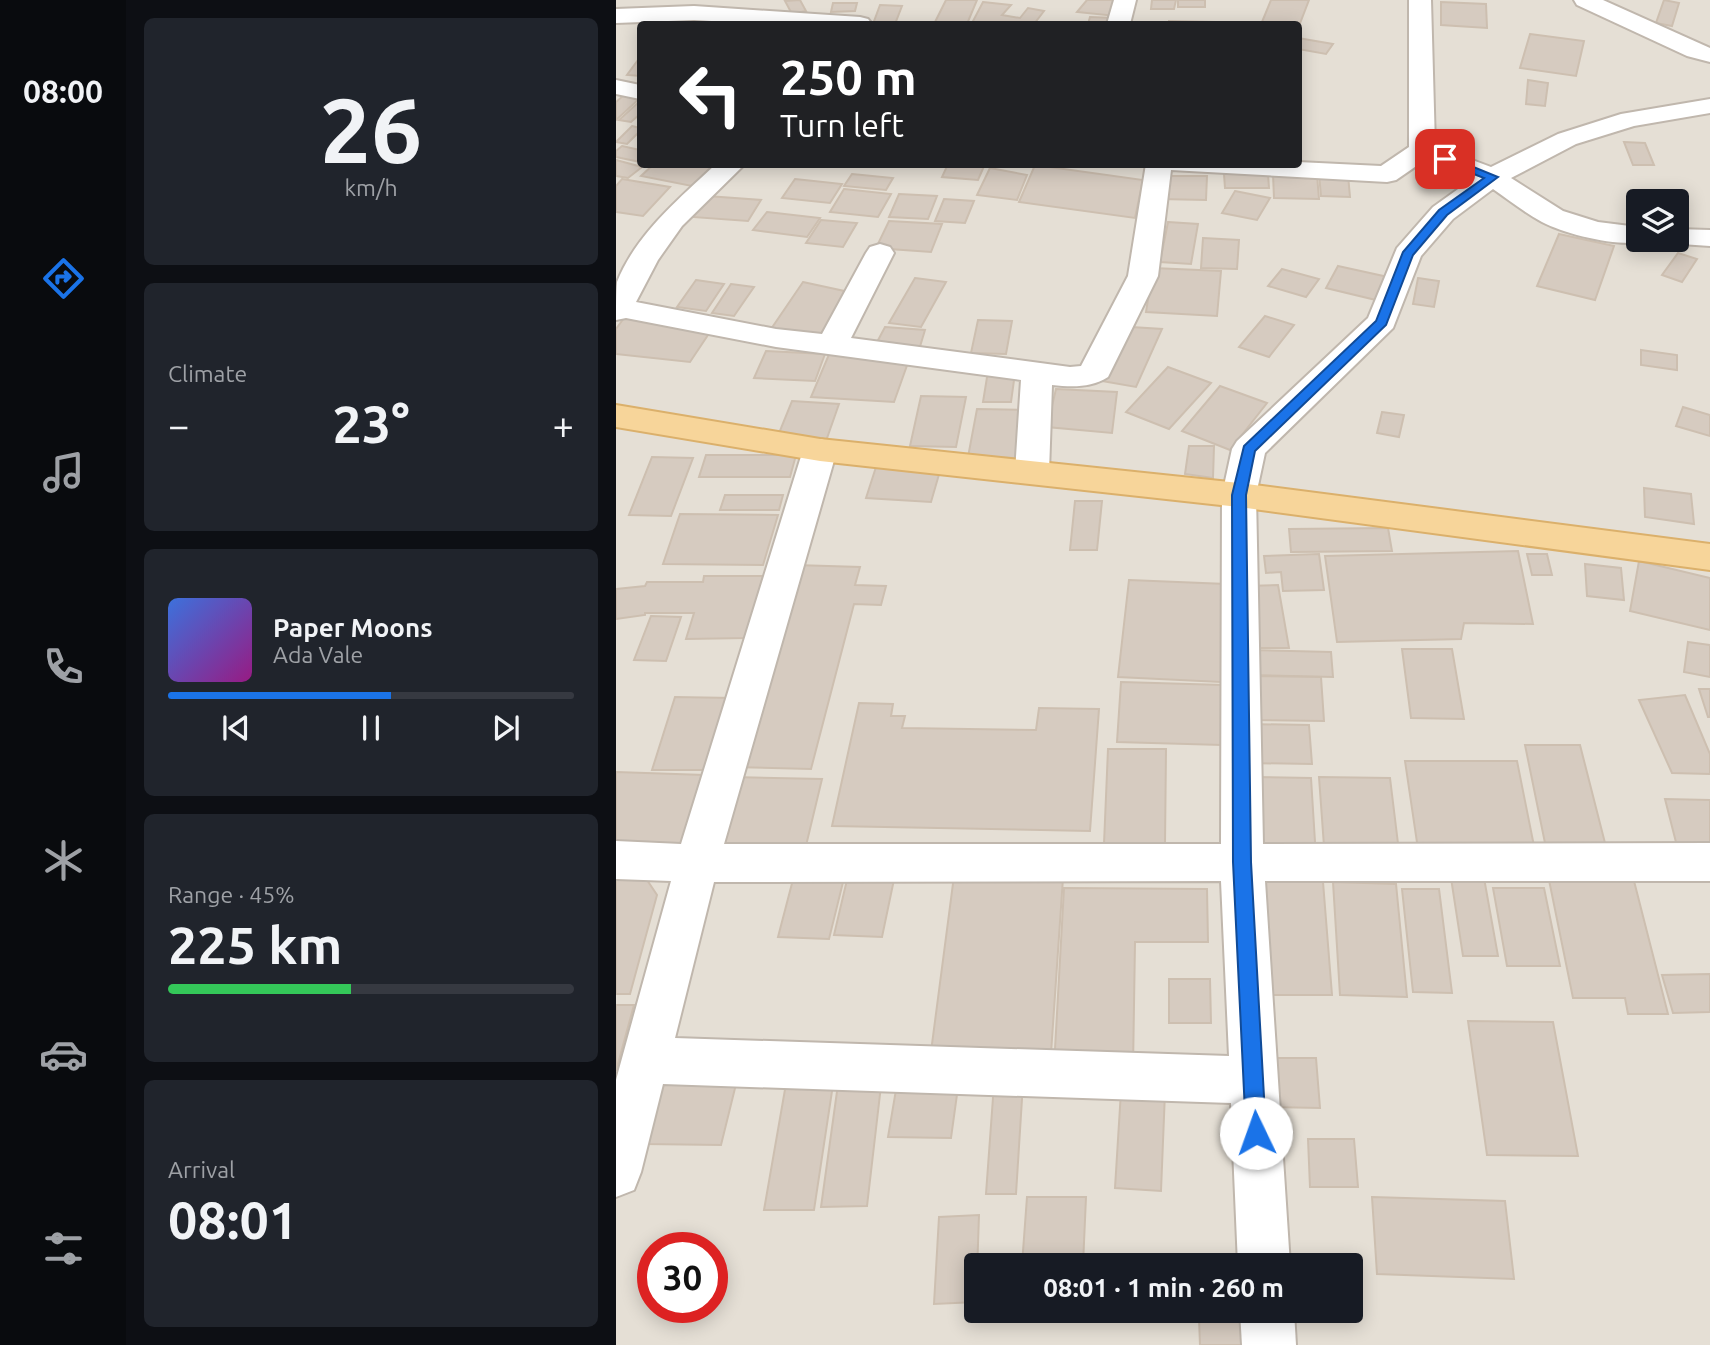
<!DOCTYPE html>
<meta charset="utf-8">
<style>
:root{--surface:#171b24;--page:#20242c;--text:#f1f3f6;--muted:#9ea1a6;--line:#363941;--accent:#1a73e8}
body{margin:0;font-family:Ubuntu,sans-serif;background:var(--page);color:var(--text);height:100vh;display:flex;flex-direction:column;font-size:26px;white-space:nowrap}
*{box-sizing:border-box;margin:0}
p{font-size:23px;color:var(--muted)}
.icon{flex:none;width:38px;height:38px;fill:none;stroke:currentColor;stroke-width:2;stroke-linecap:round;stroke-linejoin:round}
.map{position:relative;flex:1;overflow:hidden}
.drawer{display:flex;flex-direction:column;gap:18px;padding:18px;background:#0d0f14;width:490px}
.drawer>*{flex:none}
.top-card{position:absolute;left:21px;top:21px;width:665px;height:147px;border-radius:7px;box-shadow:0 4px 18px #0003;background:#202124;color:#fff;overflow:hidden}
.tools{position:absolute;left:1010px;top:189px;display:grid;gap:14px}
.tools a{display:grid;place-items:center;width:63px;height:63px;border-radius:7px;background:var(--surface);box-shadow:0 4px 18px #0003;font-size:35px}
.speed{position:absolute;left:21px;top:1232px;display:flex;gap:14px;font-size:35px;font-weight:700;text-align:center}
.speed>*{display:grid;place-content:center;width:91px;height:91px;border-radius:50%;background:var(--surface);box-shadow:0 4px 18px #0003;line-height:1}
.speed .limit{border:10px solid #d22;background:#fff;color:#111}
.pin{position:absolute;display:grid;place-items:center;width:60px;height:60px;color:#fff;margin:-30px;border-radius:14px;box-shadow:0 4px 10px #0006}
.me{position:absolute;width:77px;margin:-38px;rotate:357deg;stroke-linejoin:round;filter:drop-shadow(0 0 5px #0008)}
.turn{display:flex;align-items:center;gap:24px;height:147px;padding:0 28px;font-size:32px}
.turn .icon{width:91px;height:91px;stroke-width:2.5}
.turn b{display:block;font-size:49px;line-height:60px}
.big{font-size:52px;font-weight:700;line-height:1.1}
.drawer .card{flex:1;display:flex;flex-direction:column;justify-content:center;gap:10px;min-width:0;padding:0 24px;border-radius:10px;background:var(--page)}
.drawer .dial{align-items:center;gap:0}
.dial b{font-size:91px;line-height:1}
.song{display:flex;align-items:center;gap:21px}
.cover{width:84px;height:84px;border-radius:10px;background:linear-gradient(135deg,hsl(220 70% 55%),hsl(310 70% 35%))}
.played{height:7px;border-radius:4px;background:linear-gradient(90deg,var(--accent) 55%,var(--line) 55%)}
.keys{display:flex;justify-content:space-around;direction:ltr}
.heat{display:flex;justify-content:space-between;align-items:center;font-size:38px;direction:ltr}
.charge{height:10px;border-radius:5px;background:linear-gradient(90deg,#34c759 45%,var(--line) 0)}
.trip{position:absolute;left:348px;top:1253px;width:399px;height:70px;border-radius:7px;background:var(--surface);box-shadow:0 4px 18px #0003;font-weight:700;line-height:70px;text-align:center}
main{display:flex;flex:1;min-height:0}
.tab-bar{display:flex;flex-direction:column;width:126px;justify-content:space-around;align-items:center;background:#090b0e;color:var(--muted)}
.tab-bar .icon{width:49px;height:49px}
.tab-bar .selected{color:var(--accent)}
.tab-bar b{font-size:32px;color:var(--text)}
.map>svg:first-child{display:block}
</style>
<main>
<nav class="tab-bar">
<b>08:00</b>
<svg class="icon selected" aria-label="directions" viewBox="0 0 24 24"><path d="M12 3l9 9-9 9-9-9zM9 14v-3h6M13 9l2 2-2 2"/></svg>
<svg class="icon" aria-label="music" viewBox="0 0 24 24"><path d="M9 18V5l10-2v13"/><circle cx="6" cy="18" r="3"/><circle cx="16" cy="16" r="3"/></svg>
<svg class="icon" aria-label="phone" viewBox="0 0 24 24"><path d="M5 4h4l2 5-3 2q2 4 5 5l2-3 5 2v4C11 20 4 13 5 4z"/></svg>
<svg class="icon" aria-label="climate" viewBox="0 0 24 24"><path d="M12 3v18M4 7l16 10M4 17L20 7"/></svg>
<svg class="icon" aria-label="car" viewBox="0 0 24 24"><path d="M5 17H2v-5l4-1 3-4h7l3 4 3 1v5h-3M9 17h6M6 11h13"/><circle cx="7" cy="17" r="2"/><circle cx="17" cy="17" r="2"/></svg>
<svg class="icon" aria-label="filters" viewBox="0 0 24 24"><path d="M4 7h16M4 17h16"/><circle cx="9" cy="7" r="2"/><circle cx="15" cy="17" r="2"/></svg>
</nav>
<section class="drawer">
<div class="card dial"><b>26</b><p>km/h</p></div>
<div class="card"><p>Climate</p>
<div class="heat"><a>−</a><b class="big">23°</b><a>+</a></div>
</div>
<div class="card">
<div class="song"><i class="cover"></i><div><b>Paper Moons</b><p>Ada Vale</p></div></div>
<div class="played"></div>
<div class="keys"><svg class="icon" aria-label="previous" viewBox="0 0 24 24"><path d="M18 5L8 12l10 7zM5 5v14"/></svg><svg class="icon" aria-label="pause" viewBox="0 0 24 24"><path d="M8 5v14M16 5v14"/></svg><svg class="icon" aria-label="next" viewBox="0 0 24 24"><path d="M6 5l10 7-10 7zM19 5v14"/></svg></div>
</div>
<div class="card"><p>Range · 45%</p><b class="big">225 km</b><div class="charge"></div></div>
<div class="card"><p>Arrival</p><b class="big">08:01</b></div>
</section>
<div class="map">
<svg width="1094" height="1345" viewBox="0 0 1094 1345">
<rect width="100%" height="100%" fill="#f2ede6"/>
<path fill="#e5dfd5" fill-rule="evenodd" d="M0 0H1094V1345H0ZM24 24H682V164H24ZM1022 201H1060V240H1022ZM37 1248H96V1307H37ZM360 1265H735V1311H360Z"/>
<g fill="#d6cbc0" stroke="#cdbfb0" stroke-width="2">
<path d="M184 0 190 11 176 14 169 1Z"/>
<path d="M330 0H361L351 24H318Z"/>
<path d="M471 0H505L500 16 461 12Z"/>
<path d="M536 0H560L558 9H535Z"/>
<rect x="562" y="0" width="27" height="7"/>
<path d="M655 0H693L683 26 646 22Z"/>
<path d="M1048 0 1063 3 1056 26 1040 23Z"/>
<path d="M367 2 395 5 386 15 404 18 412 8 428 11 418 24 356 23Z"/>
<path d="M825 2 870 4 871 28 825 25Z"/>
<path d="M217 3H241L239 11 215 12Z"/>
<path d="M264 5 286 6 279 24H257Z"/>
<path d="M474 17 498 18 497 24H472Z"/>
<path d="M553 21 599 22V24H553Z"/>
<path d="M914 34 968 41 960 76 904 68Z"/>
<path d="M682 38 717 44 710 54 682 49Z"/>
<path d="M22 60H24V76L11 75Z"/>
<path d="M912 80 932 83 929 106 910 104Z"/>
<path d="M9 94 24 98 0 120V102Z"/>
<path d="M24 101V114L15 122 3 120Z"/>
<path d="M16 126 24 128V131L11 144 0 142Z"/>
<path d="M1008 142 1029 143 1038 165H1017Z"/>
<path d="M6 146 24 150V162L0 157V151Z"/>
<path d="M0 160 26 167 12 178 0 176Z"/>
<path d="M38 164H105L81 187 25 176Z"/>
<path d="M332 164H369L362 180 326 177Z"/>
<path d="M419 165 527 180 519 218 403 202Z"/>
<path d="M374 168 411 175 401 200 361 195Z"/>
<path d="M236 174 277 178 270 190 228 186Z"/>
<path d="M608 174H652L653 188H609Z"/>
<path d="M657 174 701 175 703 199 658 198Z"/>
<path d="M703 174 732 175 734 197 705 196Z"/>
<path d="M545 176H591L590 200 544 199Z"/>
<path d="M6 179 54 187 27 216 0 212V186Z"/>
<path d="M179 179 226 184 214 203 166 198Z"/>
<path d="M228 189 275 194 262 217 214 212Z"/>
<path d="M619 191 654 198 641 220 606 213Z"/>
<path d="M283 194 321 196 312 219 273 217Z"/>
<path d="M91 196 145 200 132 221 76 217Z"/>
<path d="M328 199 358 201 349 223 319 221Z"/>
<path d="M151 212 204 218 191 237 137 230Z"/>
<path d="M205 220 241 223 227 247 190 243Z"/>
<path d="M273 221 326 224 315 252 260 248Z"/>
<path d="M552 222 582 224 575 264 544 262Z"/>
<path d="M943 234 998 246 979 300 921 286Z"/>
<path d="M587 238 623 240 621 269 585 268Z"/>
<path d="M1062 253 1081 259 1066 282 1046 275Z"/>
<path d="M722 266 772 277 760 300 710 288Z"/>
<path d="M537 268 605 271 601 316 530 312Z"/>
<path d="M666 269 703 279 690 297 652 286Z"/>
<path d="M299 278 330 282 305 327 273 323Z"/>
<path d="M802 278 823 281 818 307 797 304Z"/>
<path d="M80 280 108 284 90 311 61 307Z"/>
<path d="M187 282 233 292 205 340 153 332Z"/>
<path d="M115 284 138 287 118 316 96 313Z"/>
<path d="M11 314 98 326 74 362 0 354V329Z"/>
<path d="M649 316 678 325 653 357 623 347Z"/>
<path d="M362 320 396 321 390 354 355 353Z"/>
<path d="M269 327 309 330 303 350 260 344Z"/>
<path d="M515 327 546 329 520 387 486 381Z"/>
<path d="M1025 350 1061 355V370L1025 365Z"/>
<path d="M150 351 209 354 199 381 138 378Z"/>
<path d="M214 352 294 357 278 402 195 397Z"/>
<path d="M552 367 595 383 553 429 510 412Z"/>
<path d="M372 371 399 373 395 402H367Z"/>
<path d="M604 386 651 403 614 450 566 431Z"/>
<path d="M440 389 501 392 496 433 431 427Z"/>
<path d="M305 396 350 397 340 447 294 446Z"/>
<path d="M176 401 223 404 210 441 161 438Z"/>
<path d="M1067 407 1094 415V436L1060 426Z"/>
<path d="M361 409 410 410 402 458 352 457Z"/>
<path d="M766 412 788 415 783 437 761 433Z"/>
<path d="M573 446H598L597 478 569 474Z"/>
<path d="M90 455H180L174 477H83Z"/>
<path d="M36 457 77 458 55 516 13 515Z"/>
<path d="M260 467 324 471 315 502 250 498Z"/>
<path d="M1028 488 1075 494 1078 524 1029 517Z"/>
<path d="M109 495H167L163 510H104Z"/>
<path d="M459 501H486L481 550H454Z"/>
<path d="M64 514 162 515 147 565 47 564Z"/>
<path d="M772 528 776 551 675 552 673 529Z"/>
<path d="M902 551 917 624 848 623 845 639 721 642 709 556Z"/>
<path d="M703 554 708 590 667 591 665 572 650 573 648 556Z"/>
<path d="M911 554H931L936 575H916Z"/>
<path d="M1023 561 1094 578V630L1014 611Z"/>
<path d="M969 564 1005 568 1008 600 971 596Z"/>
<path d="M179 565 244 567 239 585 270 586 265 605 238 604 195 769 117 767Z"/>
<path d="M88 576H147L131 638 70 639 78 613H29V615L0 619V589L29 586 31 582H87Z"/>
<path d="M513 580 610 584 605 682 502 677Z"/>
<path d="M662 585 673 648H640L631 586Z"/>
<path d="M35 616 65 617 50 661 18 660Z"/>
<path d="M1072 642 1094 645V677L1068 672Z"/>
<path d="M786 649H836L848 719 795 718Z"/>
<path d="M633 650 715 652 717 677 634 675Z"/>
<path d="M635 676 705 677 708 721 636 720Z"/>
<path d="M505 682 607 685 606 745 501 742Z"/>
<path d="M1083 689H1094V717H1092Z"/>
<path d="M1069 695 1094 754V774L1056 773 1023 700Z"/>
<path d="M59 697 117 698 97 770H36Z"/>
<path d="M243 703 277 704 275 716H289L286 728 420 730 423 708 483 709 474 831 216 826Z"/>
<path d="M631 724 693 725 696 764 631 763Z"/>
<path d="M909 745H964L989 843H929Z"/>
<path d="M492 749H550L549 844H488Z"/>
<path d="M789 761H901L920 856H803Z"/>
<path d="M0 772 88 775 65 851 0 849Z"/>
<path d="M116 777 206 779 188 854 95 853Z"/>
<path d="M636 777 695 778 700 858 638 856Z"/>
<path d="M703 777 774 778 784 860H709Z"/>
<path d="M1049 799 1094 800V855L1063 854Z"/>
<path d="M234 867 280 870 266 937 218 935Z"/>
<path d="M180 868 230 870 213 939 162 937Z"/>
<path d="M0 871H25L41 895 14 994H0Z"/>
<path d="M338 876 447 878 434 1068 313 1067Z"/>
<path d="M835 878H868L882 956H847Z"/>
<path d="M933 880 1018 881 1052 1014H1012L1009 998H957Z"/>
<path d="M640 882H707L716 995H646Z"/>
<path d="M717 882 780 884 791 997 724 995Z"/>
<path d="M448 888 591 889 592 942H519L517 1068 438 1067Z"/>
<path d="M877 888H928L944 966H891Z"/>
<path d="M786 889H823L836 993 797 992Z"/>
<path d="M1094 974V1012L1057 1013 1046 975Z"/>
<path d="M553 979H594L595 1023H553Z"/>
<path d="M0 1005H18L0 1071Z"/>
<path d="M852 1021 937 1022 962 1156 871 1155Z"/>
<path d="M653 1058H700L704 1108 655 1107Z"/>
<path d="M50 1071 123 1072 105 1145 29 1144Z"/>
<path d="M223 1077H266L251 1206 205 1207Z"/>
<path d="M171 1078H218L198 1210H148Z"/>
<path d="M282 1078 343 1080 335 1138 272 1137Z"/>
<path d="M407 1083 400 1194H370L378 1084Z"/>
<path d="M505 1091 549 1092 545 1191 499 1188Z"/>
<path d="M692 1139H738L742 1187H694Z"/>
<path d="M411 1197H470L467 1265H406Z"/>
<path d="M756 1197 889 1201 898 1279 761 1274Z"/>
<path d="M363 1215 360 1302 318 1304 323 1217Z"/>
<path d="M583 1318H627L628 1345H584Z"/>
</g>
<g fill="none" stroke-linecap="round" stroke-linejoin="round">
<g stroke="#c0b7ad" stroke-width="4">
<g id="minor">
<path d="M498 0H520L514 24H491Z"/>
<path d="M793 0H815L819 146 875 167 942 134 1005 114 1094 99V113L1018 126 960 144 895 178 947 211 982 222 1022 227V240L1032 241C1005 248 951 235 926 222 909 213 893 200 877 189L837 219 805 256 777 328 649 453 640 495 647 844 1094 843V881H649L674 1265H622L615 1103 47 1084 25 1172 18 1190 0 1197V1080L55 881 0 879V841L65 844 187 450 192 442 204 439 216 442 221 450 108 844H605L606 495 616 449 621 441 752 318 781 248 817 207 856 179 809 160 780 180 771 182 555 170 542 276 492 377C475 388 456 387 436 385L433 472 428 480 416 483 404 480 399 472 405 380 160 347 10 318 0 320C0 309 0 292 1 282 20 234 64 198 100 164H129L66 226 42 260 20 302 160 329 206 334 250 253 254 247 264 244 274 247 278 253 235 338 454 367 465 366 512 276 530 164H682V162L765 166 793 147ZM605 881 613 1056 59 1038 98 882Z"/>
<path d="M958 0H987L1094 48V62L1071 56 961 5Z"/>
<path d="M78 6 244 17 252 19 256 24H148L78 20 0 23V9Z"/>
<path d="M0 80 24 85V99L0 94Z"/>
<path d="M1060 229 1094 230V246L1050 243 1048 240H1060Z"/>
<path d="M624 1311H678L680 1345H626Z"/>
</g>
</g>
<g stroke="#dbb06b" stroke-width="4">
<path id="major" d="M0 405 204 439 623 483 1094 544V570L623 507 204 461 0 427Z"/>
</g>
<use href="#minor" fill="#fff" fill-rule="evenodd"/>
<use href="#major" fill="#f7d59a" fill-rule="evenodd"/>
</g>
<path fill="#1a73e8" stroke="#114b97" stroke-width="2" d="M825 157H833L882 177 831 215 797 255 770 325 639 451 630 495 635 862 650 1133 647 1140 640 1143 633 1140 630 1133 617 862 616 495 628 446 760 321 787 252 823 210 868 178 825 161Z"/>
</svg>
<div class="tools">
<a><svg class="icon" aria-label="layers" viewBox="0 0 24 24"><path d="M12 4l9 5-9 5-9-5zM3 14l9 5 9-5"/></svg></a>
</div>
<div class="speed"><div class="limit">30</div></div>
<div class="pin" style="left:829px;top:159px;background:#d93025"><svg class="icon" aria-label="arrive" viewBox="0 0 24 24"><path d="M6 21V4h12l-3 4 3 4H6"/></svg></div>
<svg class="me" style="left:640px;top:1133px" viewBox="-20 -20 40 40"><circle r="19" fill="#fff"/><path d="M0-13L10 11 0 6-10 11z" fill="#1a73e8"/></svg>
<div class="trip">08:01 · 1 min · 260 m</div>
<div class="top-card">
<div class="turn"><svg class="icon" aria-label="left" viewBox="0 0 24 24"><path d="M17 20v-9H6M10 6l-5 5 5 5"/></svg><div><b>250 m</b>Turn left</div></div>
</div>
</div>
</main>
